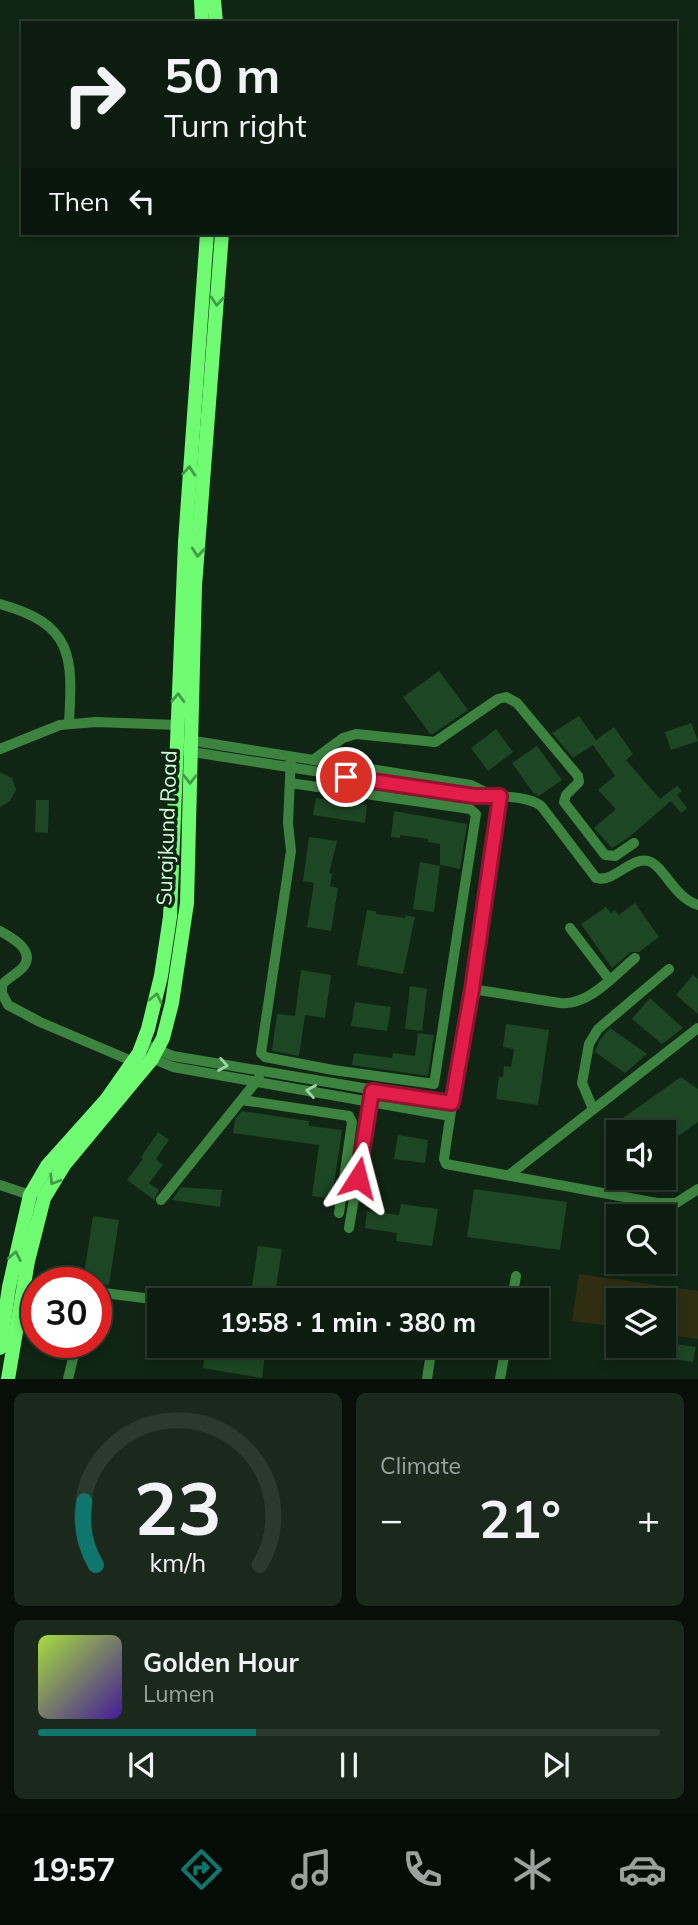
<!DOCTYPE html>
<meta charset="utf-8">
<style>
:root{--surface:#0c1c0e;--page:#1a291c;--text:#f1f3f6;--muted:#9aa19e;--line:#2c3a2e;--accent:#0f766e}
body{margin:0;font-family:Mulish,sans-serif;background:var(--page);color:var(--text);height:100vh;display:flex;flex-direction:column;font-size:26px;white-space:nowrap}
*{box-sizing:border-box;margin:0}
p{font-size:23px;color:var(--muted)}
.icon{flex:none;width:38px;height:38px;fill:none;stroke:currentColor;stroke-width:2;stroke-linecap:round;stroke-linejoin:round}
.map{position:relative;height:1379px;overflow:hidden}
.side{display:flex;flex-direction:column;gap:14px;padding:14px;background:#070f08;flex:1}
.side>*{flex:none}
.top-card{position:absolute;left:21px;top:21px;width:656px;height:214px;border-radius:0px;box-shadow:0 4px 10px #0003,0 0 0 2px var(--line);background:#0c1c0e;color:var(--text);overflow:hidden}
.buttons{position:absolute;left:606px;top:1120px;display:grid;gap:14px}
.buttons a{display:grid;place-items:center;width:70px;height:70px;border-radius:0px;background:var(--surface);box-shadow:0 4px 10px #0003,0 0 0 2px var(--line);font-size:35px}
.speed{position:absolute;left:21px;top:1267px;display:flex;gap:14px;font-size:35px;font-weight:700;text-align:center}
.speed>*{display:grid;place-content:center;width:91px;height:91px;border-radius:50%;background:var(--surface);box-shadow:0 4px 10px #0003,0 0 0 2px var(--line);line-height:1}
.speed .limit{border:10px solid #d22;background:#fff;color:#111}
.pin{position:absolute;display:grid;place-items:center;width:60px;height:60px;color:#fff;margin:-30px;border:4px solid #fff;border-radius:50%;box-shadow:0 2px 7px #0007}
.me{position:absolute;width:77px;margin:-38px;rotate:9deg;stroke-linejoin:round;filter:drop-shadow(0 0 5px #0008)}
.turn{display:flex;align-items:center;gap:24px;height:147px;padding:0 28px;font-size:32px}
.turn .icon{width:91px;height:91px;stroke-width:2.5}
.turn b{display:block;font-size:49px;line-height:60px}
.then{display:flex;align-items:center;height:66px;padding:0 28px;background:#0003;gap:14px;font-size:26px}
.big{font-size:52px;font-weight:700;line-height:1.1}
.side .card{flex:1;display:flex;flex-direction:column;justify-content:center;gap:10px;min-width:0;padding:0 24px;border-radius:10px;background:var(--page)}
.side .dial{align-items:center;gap:0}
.dial svg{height:182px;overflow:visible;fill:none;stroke:var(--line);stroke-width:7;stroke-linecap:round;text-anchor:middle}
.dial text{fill:var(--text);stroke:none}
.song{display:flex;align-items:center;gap:21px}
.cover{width:84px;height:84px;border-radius:10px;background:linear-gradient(135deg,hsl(80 70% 55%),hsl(260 70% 35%))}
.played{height:7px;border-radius:4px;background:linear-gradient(90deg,var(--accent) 35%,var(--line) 35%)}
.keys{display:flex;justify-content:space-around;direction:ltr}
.heat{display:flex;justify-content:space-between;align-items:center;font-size:38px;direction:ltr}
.side .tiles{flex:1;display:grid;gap:14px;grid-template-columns:1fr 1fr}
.card:last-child{grid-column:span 2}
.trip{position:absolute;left:147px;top:1288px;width:402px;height:70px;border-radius:0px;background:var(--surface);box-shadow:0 4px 10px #0003,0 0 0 2px var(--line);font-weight:700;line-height:70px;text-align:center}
.dock{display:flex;height:112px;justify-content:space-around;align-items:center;background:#050b06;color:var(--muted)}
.dock .icon{width:49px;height:49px}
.dock .current{color:var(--accent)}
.dock b{font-size:32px;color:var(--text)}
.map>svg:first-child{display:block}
</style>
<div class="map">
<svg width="698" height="1379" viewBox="0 0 698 1379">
<rect width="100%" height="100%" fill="#102513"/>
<path fill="#2f2e13" d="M579 1274 698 1291V1339L663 1334V1300H618V1327L572 1321Z"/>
<g fill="#1c4624">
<path d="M439 671 468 710 433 734H430L403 697Z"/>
<path d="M579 716 596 740 614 727 633 754 626 760 660 799 677 786 682 791 677 795 687 808 681 813 671 801 628 838 612 848 594 828 616 809 598 790 615 776 593 745 573 758 552 733Z"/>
<path d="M691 723 698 741 671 750 665 732Z"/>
<path d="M496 729 513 752 488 771 471 748Z"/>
<path d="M537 746 562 780 539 796 534 794 512 763Z"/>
<path d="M0 772 12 778 16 790 10 801 0 807Z"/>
<path d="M316 798 367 805 365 823 313 815Z"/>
<path d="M36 800H49L48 833 35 832Z"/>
<path d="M394 811 467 824 460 869 440 865V844L428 842V839L400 835V838L391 837Z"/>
<path d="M309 837 337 841 329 873 332 874 330 886 338 888 331 931 307 927 314 883 303 881Z"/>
<path d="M420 862 440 866 434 912 413 909Z"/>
<path d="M635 903 659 937 639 952H631L612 968 581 924 606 907 611 913 615 910 619 915Z"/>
<path d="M367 910 376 911V914L405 918 406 915 415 917 403 974 357 965Z"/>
<path d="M301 970 331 975 325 1018 305 1015 299 1056 272 1051 277 1014 295 1016Z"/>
<path d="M693 975 698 979V1014L676 995Z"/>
<path d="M410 986 427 989 422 1031 405 1029Z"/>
<path d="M650 998 683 1028 662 1044 632 1019Z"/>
<path d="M355 1002 391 1007 387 1031 351 1026Z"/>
<path d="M506 1024 549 1030 538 1105 496 1099 499 1077H503L504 1066 511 1067 514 1049 503 1047Z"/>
<path d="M610 1028 647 1054 625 1073 595 1052 599 1041Z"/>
<path d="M418 1033 434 1035 428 1076 352 1065 354 1053 392 1058 393 1053 415 1056Z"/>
<path d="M681 1077 698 1089V1122L663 1147V1132H603Z"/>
<path d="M242 1111 309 1121V1126L342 1130 332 1199 312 1196 319 1145 233 1133 235 1119Z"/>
<path d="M158 1132 169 1140 156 1159 163 1165 149 1183 159 1190 154 1200 127 1180 143 1159 141 1157Z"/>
<path d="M398 1135 428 1140 425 1163 394 1159Z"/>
<path d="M181 1187 222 1190 220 1207 172 1200Z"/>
<path d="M474 1189 567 1202 560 1250 467 1237Z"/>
<path d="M401 1204 438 1209 432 1246 396 1241 397 1233 365 1228 367 1211 399 1215Z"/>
<path d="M93 1216 119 1220 109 1285 83 1281Z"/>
<path d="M258 1246 282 1249 274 1300H250Z"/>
<path d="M676 1344 696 1347 693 1362 673 1359Z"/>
<path d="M206 1346H266L262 1378 203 1368Z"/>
</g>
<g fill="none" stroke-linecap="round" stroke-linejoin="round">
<g stroke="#3c833f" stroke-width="10">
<path d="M0 604C73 624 73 656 69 723"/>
<path d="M188 740 471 785 489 794"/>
<path d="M0 749 60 725 96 722 177 725"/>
<path d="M186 751 474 796C492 796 530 795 542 807L596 878C614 883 630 857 648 861 664 865 673 897 698 905"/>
<path d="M313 760 343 738 356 734 435 742 498 699 506 697 517 703 578 776 579 782 566 795 564 802 605 855 615 856 634 843"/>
<path d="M290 783 470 809 476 814 434 1084 333 1070 265 1057 261 1053 291 851 288 823 291 757"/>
<path d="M500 796C484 918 461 1038 444 1159L446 1164 657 1203H676L698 1189"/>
<path d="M570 928 609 979"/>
<path d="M0 931C11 937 35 950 24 966 18 974 8 977 2 985V993L8 1005 40 1022 134 1062"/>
<path d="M472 989 560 1003C589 1006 614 975 635 958"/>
<path d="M143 1044 173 1056 452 1103"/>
<path d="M149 1057 173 1067 450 1116"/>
<path d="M242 1100 349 1116 352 1122 339 1213"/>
<path d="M593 1109 582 1083 589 1044 598 1029 669 969"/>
<path d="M509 1175 698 1028"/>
<path d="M0 1185 30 1195"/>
<path d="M161 1200 259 1078"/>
<path d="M349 1228 371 1098"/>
<path d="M96 1292 160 1300"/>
<path d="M512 1300 516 1276"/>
<path d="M444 1346 504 1355"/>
<path d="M68 1379 77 1342"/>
<path d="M427 1379 432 1346"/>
<path d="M500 1379 506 1346"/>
</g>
<g stroke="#6ffb72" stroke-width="14">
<path d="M201 0 202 23"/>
<path d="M214 0 216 23"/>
<path d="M0 1348 9 1287 30 1195 47 1166 106 1100 139 1053 148 1029 161 976 170 917 185 542 207 233"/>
<path d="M8 1379 28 1261 44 1198 64 1165 152 1059 163 1038 172 1003 187 903 195 586 222 233"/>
</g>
</g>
<defs><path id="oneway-chevron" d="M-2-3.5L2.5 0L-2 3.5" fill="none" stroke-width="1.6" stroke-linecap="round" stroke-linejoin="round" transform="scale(1.75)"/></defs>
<g stroke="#449b47">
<use href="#oneway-chevron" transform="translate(217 301) rotate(95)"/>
<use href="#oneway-chevron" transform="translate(189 471) rotate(-86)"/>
<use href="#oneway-chevron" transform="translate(198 552) rotate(95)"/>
<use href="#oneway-chevron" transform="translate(178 698) rotate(-88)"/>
<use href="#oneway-chevron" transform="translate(190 779) rotate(90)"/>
<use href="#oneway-chevron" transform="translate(156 998) rotate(-77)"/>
<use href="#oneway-chevron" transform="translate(54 1180) rotate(122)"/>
<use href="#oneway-chevron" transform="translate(15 1256) rotate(-79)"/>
</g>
<g stroke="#9fd3a4">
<use href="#oneway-chevron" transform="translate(223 1065) rotate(10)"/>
<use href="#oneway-chevron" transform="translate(311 1091) rotate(-170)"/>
</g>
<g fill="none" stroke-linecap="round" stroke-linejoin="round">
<g stroke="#92132f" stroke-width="18">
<path id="route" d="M346 777 474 796H500L472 989 452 1103 372 1091 358 1178"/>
</g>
<use href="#route" stroke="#e11d48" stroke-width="12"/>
</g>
<g text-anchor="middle" stroke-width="7" stroke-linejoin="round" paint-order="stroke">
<g font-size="21" fill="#d5feda" stroke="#102513">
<text transform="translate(167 828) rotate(-88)" y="7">Surajkund Road</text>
</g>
</g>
</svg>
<div class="buttons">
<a><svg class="icon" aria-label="sound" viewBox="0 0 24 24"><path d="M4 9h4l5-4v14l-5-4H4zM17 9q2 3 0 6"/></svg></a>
<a><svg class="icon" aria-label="search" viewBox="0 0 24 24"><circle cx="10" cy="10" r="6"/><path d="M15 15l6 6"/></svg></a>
<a><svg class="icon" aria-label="layers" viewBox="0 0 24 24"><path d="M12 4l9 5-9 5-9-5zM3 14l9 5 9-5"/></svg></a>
</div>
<div class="speed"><div class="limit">30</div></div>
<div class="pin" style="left:346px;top:777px;background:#d93025"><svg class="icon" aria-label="arrive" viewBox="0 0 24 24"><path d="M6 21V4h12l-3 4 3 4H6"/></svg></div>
<svg class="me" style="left:358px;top:1178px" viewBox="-20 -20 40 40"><path d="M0-17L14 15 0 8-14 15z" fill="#e11d48" stroke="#fff" stroke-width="4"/></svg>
<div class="trip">19:58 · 1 min · 380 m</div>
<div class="top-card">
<div class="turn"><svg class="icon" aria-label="right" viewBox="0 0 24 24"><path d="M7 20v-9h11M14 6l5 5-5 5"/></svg><div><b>50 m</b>Turn right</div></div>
<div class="then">Then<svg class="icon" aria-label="left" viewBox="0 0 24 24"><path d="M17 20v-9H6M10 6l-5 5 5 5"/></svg></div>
</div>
</div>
<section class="side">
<div class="tiles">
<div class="card dial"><svg viewBox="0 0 100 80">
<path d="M14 69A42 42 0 1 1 86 69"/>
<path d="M14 69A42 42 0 0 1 9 41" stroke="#0f766e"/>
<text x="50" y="56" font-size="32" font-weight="700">23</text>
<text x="50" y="72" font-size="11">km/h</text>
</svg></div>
<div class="card"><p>Climate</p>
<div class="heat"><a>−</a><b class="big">21°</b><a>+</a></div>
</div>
<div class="card">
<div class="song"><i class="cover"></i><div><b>Golden Hour</b><p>Lumen</p></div></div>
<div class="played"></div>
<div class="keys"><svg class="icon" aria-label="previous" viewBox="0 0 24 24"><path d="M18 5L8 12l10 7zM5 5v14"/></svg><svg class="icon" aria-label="pause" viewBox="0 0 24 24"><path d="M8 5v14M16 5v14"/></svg><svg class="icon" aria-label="next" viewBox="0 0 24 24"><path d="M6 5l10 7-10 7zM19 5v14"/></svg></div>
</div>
</div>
</section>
<nav class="dock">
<b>19:57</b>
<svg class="icon current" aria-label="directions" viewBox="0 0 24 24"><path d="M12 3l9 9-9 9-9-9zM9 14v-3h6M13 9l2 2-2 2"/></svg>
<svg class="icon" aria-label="music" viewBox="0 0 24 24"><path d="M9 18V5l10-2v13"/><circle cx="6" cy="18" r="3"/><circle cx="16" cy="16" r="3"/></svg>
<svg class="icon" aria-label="phone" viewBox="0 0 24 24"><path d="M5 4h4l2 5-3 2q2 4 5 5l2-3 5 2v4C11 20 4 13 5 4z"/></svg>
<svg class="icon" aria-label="climate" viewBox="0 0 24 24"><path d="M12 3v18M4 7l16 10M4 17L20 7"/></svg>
<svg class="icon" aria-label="car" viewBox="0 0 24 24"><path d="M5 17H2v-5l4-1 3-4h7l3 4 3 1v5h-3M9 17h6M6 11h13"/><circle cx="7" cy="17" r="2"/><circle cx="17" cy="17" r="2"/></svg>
</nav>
